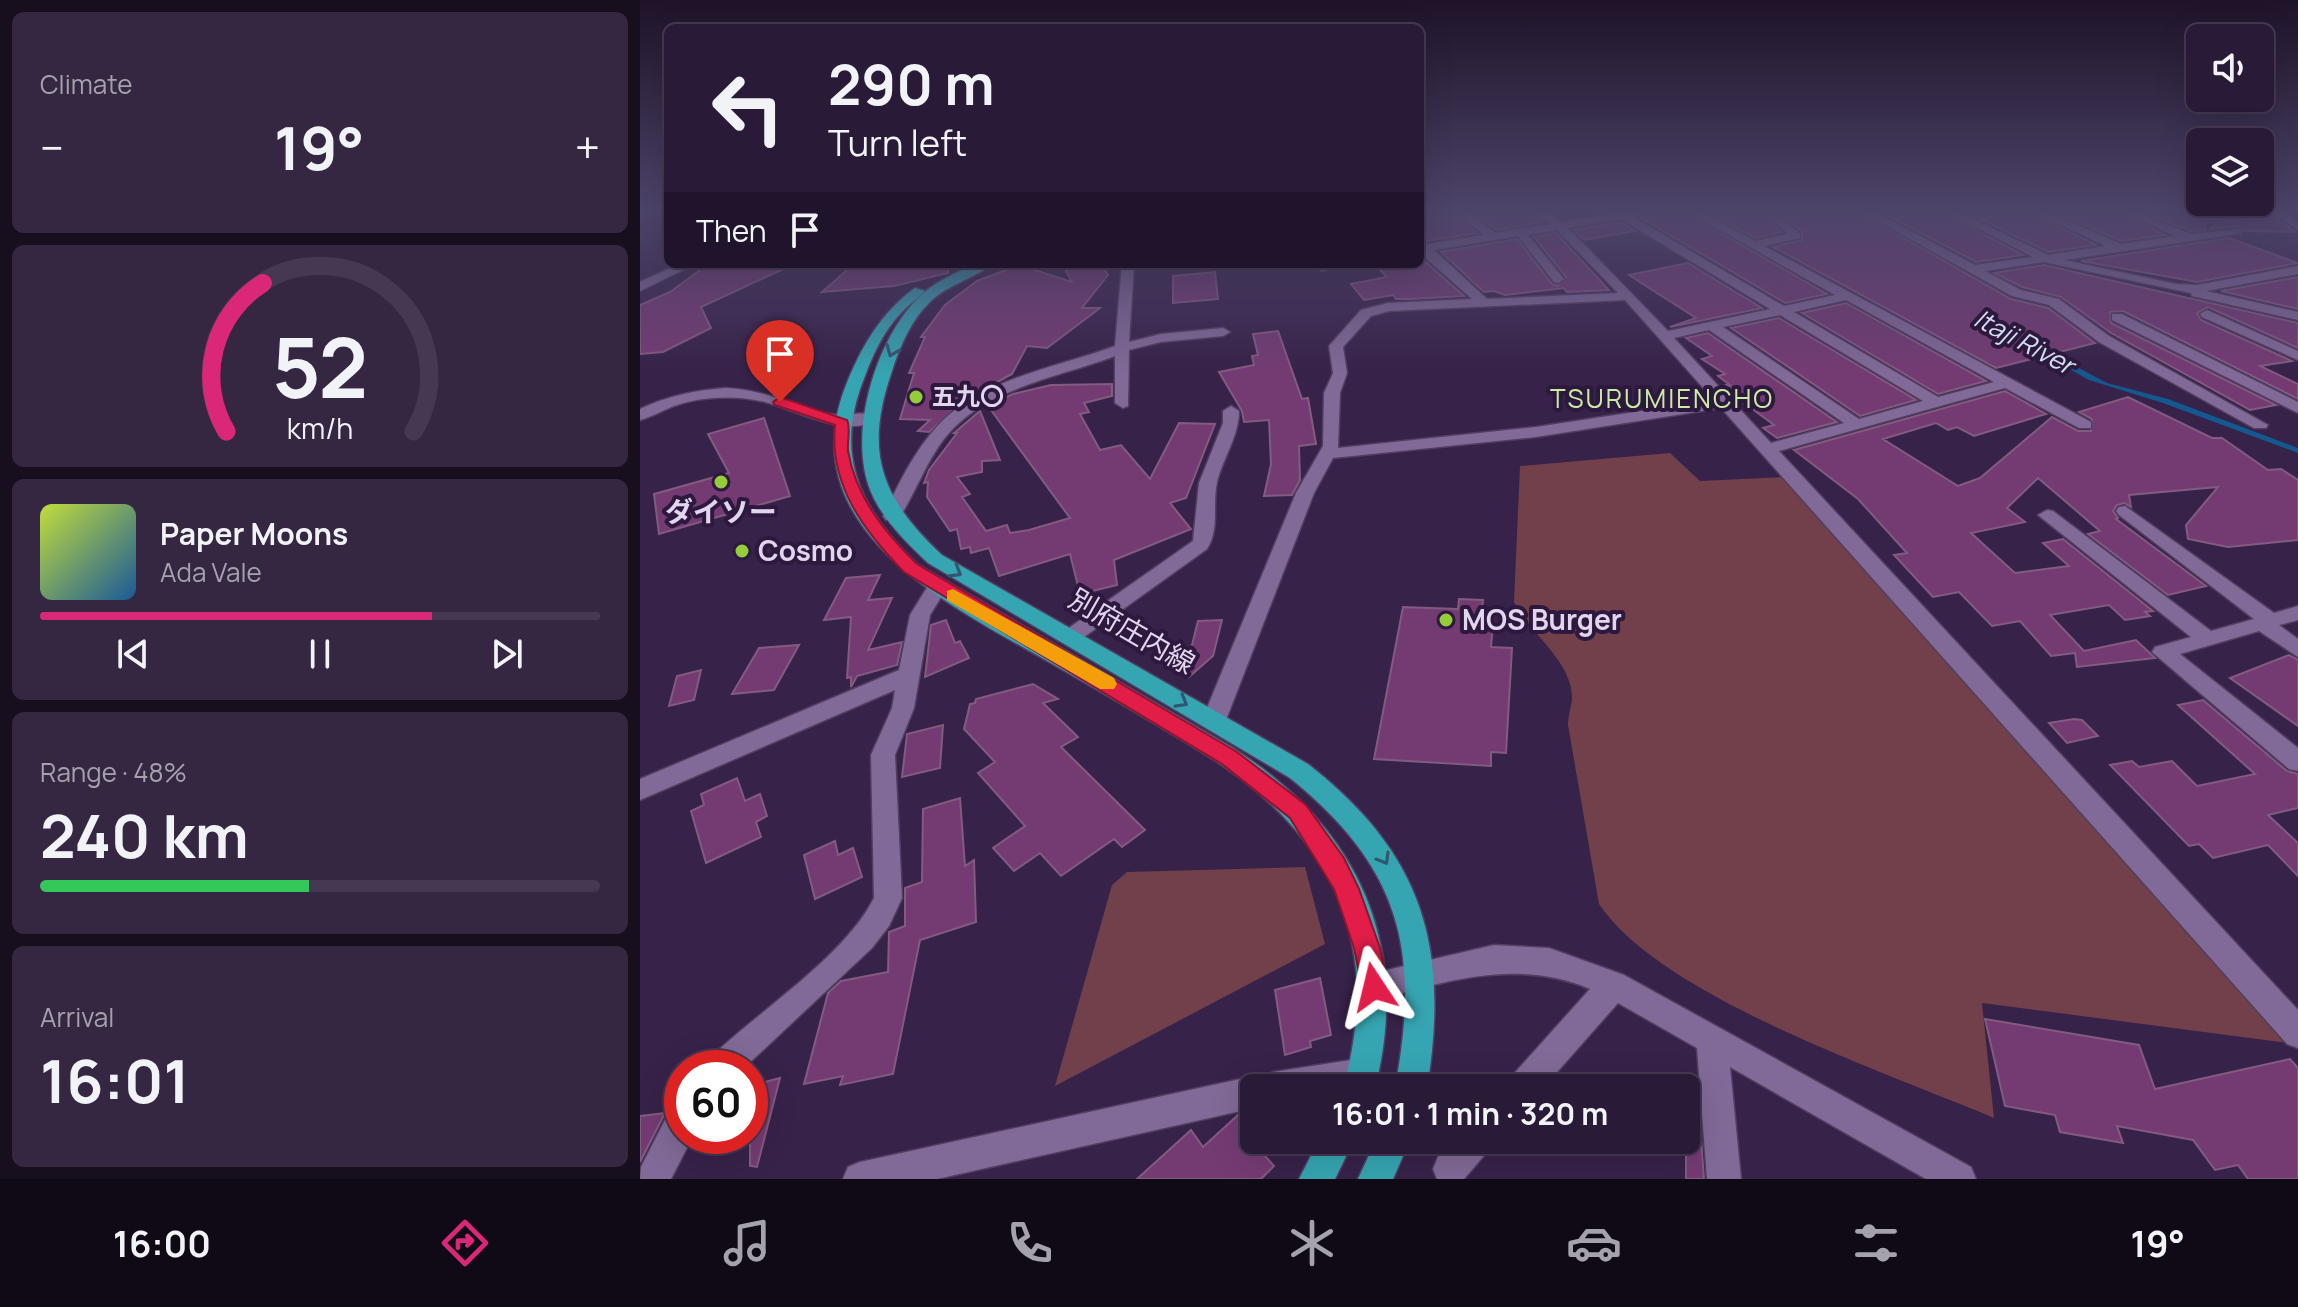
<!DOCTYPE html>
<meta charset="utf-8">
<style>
:root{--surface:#291a37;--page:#352742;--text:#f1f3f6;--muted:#a5a1ad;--line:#453852;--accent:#db2777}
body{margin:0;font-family:Manrope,"Noto Sans JP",sans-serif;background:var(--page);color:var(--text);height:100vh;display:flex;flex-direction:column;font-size:30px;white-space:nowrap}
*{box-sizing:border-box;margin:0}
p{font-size:26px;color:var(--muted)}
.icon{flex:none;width:44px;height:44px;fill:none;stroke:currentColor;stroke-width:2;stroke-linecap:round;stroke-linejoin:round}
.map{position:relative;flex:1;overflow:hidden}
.panel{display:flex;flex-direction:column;gap:12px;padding:12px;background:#170e1e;width:640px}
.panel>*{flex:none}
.top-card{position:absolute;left:24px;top:24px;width:760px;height:244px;border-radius:12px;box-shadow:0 8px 32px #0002,0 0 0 2px var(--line);background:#291a37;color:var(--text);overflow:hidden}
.fabs{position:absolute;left:1546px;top:24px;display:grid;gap:16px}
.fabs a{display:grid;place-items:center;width:88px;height:88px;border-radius:12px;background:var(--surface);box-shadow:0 8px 32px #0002,0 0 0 2px var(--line);font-size:40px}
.speed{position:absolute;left:24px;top:1050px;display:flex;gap:16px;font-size:40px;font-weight:700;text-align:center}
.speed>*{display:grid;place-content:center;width:104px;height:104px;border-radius:50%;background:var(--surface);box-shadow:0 8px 32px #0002,0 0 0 2px var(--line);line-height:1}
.speed .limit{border:12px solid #d22;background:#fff;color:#111}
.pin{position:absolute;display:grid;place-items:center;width:68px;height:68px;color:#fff;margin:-82px -34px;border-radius:50% 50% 50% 0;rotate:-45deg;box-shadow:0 0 8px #0007}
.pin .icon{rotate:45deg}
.me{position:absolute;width:88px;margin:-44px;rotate:350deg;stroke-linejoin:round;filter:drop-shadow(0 0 6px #0008)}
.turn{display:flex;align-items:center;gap:28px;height:168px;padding:0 32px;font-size:36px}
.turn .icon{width:104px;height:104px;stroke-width:2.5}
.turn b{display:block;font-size:56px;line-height:68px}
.then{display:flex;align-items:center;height:76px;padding:0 32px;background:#0003;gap:16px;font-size:30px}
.big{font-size:60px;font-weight:700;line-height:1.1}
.panel .tile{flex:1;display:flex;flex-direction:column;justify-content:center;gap:12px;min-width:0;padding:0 28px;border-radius:12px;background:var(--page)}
.panel .dial{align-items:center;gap:0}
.dial svg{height:208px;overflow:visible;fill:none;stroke:var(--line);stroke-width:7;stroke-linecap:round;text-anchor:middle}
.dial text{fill:var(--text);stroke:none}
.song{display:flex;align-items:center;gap:24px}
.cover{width:96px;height:96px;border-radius:12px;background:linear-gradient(135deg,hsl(70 70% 55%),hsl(210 70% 35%))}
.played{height:8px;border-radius:4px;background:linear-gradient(90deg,var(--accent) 70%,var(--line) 70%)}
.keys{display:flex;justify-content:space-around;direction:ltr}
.heat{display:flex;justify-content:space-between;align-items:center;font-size:44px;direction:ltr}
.charge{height:12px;border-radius:6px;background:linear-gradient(90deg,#34c759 48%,var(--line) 0)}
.trip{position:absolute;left:600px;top:1074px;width:460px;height:80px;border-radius:12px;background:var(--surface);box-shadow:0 8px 32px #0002,0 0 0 2px var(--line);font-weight:700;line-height:80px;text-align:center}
.tab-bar{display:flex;height:128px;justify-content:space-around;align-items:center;background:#100a16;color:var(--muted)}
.tab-bar .icon{width:56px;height:56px}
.tab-bar .current{color:var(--accent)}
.tab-bar b{font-size:36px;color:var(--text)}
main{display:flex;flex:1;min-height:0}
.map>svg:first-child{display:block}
</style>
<main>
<section class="panel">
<div class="tile"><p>Climate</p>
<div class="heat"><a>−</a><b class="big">19°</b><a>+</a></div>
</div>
<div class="tile dial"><svg viewBox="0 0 100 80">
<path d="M14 69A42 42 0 1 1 86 69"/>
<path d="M14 69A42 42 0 0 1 28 12" stroke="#db2777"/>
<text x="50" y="56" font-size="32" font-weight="700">52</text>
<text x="50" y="72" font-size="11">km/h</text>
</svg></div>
<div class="tile">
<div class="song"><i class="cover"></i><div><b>Paper Moons</b><p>Ada Vale</p></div></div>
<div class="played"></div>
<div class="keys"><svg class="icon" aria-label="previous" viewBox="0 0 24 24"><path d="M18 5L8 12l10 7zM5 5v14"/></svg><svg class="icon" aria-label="pause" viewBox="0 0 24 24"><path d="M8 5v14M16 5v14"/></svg><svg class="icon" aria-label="next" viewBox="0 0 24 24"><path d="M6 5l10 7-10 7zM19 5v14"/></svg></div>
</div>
<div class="tile"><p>Range · 48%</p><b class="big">240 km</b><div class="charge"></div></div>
<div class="tile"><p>Arrival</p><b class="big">16:01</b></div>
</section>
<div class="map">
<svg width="1658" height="1179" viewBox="0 0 1658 1179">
<rect width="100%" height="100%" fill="#372249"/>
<g fill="#71404a">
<path d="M1030 453 1060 481 1146 477 1648 1043 1342 1003 1354 1118C1248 1073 1021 997 959 904L928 725C928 716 931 708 932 699 933 662 890 634 874 602L880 466Z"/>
<path d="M665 867 685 944 415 1086 472 885 487 872Z"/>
</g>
<path fill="#13598f" d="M1120 210 1161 213 1309 299 1467 383 1528 399 1658 448V453L1523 403 1449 380 1158 215Z"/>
<g fill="#743b73" stroke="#825b80" stroke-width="2">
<path d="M780 210 812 212 837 233 787 241 780 238Z"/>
<path d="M844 210H888L902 222 857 230 833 212Z"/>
<path d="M1024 210H1041L1187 294 1145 303 1001 218Z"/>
<path d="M1063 210H1215L1371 299 1408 308 1455 343 1356 368 1133 247 1162 240V232L1148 219 1134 221 1142 232 1115 238Z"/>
<path d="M1237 210H1299L1383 255 1336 262Z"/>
<path d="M1322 210H1385L1456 245 1408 252Z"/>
<path d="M1409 210H1473L1525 235 1481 241Z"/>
<path d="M1498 210 1567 212 1565 230 1551 231Z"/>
<path d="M1590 210 1627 211 1655 232 1604 231 1601 226 1570 229Z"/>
<path d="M980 222 995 231 944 240 934 230Z"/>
<path d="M916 233 969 290 927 292 924 288 865 295 854 291 844 292 801 252 877 239 912 284 917 286 926 277 894 237Z"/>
<path d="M1589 238 1658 263 1557 282 1441 261Z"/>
<path d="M780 257 824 296 770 299H756L753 295 724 300 711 284 747 277 734 264H780Z"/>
<path d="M1048 263 1122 308 1030 327 1056 318 989 275Z"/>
<path d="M84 264H154L61 307 71 328 23 352 0 354V305L30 292 67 265Z"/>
<path d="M214 264H308V273L254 286 182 292Z"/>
<path d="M422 264H461L468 275 442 308H460L407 348 387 346 372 374 326 399 289 432 278 431 290 420 260 419 274 373H269L285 337H281L305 305 337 281 379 265 432 282Z"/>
<path d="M1404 265 1658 323V348L1568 307 1557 313 1561 320 1652 361 1620 366 1658 384V399L1483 311 1470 312 1471 323 1636 405 1610 410 1471 333 1421 297 1382 287 1354 273Z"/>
<path d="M575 272 578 299 533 303V276Z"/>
<path d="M1658 277V309L1581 291Z"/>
<path d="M1206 303 1346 381 1298 394 1162 313Z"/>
<path d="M1139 318 1276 400 1220 416 1091 328Z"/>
<path d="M638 331 662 399 668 398 676 444 659 446 660 480 652 495 624 496 631 464 629 420 604 422 602 411 579 372 614 365 612 356 618 355 613 334Z"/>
<path d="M1068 333 1197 422 1137 438 1123 428 1134 425 1087 390 1092 389 1087 385H1090L1078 376 1085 374 1062 359 1072 356 1046 338Z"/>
<path d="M472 384V396L444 403 449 412 440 414 460 450 481 445 510 479 539 423 575 424 546 498 530 503 551 529 474 560 477 585 440 594 430 554 359 576 349 548 331 553 330 547 321 549 317 529 310 531 287 497 288 482 284 483 289 470 317 433H314L340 411 360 460 342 461V472L317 477 330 494 322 497 346 531 367 525 370 533 389 530 430 518 348 406 373 394 411 385Z"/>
<path d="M1365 391 1406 414 1334 436 1317 427 1308 430 1296 423 1243 439 1318 486 1340 478 1412 417 1438 431H1451L1452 419 1439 412 1488 397 1572 438H1582L1628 470 1641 469 1658 480V540L1588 547 1548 539 1546 525 1578 487 1489 495 1491 507 1484 503 1477 505 1473 511 1478 518 1476 519 1566 586 1528 595 1448 534 1460 531 1398 478 1367 508 1385 522 1331 533 1375 573 1429 566 1403 543 1423 539 1513 611 1505 612 1510 616 1485 620 1469 605 1410 615 1444 651 1496 640 1515 658 1437 667 1435 653 1411 656 1380 621 1352 626 1319 592 1293 597 1254 555 1267 553 1218 499 1154 450Z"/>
<path d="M124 418 150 496 19 534 14 494 89 473 68 434Z"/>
<path d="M240 575 228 600 252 598 228 650 262 642 257 665 217 676 211 687V677L207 678 211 617 184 620 206 578Z"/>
<path d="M819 599 843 600 842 611 854 612 851 647 872 648 866 753 851 752V766L734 759 763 607 818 609Z"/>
<path d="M306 620 315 643 320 641 329 658 285 677 291 625Z"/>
<path d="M582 620 573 656 549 677 522 662 552 645 558 621Z"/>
<path d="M159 645 134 690 92 694 119 648Z"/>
<path d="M1649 655 1658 660V726L1590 678Z"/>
<path d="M61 670 54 700 29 706 37 676Z"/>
<path d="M393 684 418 699 403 703 438 737 421 747 505 830 482 847 474 839 421 876 400 853 374 871 353 848 385 826 338 773 355 762 324 729 330 704 335 703 336 699Z"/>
<path d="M1563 700 1647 771 1658 774V808L1628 815 1658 843V876L1628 845 1573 858 1559 844 1549 846 1470 765 1492 761 1499 767 1532 761 1557 786 1615 774 1538 705Z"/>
<path d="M1434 719 1442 720 1458 736 1427 743 1409 723Z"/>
<path d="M303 725 300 768 262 777 267 734Z"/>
<path d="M97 778 105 801 120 794 127 816 116 822 121 837 66 863 51 811 64 805 61 794Z"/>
<path d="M320 798 325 866 334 860 336 922 280 940 253 1074 200 1085 203 1076 164 1084 188 993 201 981 248 972 249 932 265 926V888L282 882 283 809Z"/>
<path d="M195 841 198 855 213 848 222 877 175 899 164 855Z"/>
<path d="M680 978 691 1035 670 1041 671 1047 645 1055 635 990Z"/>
<path d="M1345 1019 1499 1045 1515 1089 1650 1059 1658 1068V1179H1608L1598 1165 1575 1170 1553 1140 1477 1126 1483 1143 1420 1132 1415 1115 1365 1106Z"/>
<path d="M140 1078 117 1167 110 1166V1086Z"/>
<path d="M1046 1110 1059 1112 1064 1179H1046Z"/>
<path d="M608 1112 614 1119V1140H641L625 1156 634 1166 621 1179H497L551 1130 563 1147 598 1115Z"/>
<path d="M25 1113 0 1162V1116Z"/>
</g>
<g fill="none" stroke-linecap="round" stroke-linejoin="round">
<g stroke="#523e60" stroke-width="3">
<g id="minor">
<path d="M814 210H826L856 233 910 224 891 210H903L922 222 973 214 969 210H1021L993 217 1144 306 1195 295 1044 210H1057L1115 241 1148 234 1136 223 1146 221 1160 234V238L1124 246 1451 422V428H1439L1365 388 1139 451 1658 1010V1048L1647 1044 1081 408 896 437 693 458 674 493 586 720 582 726 574 729 566 726 562 720 656 493 683 446 684 393 693 373 689 346 721 310 748 303 832 299 780 253V241L787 244 844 235ZM981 219 1130 309 1028 331 928 228ZM917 230 978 293 847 299 794 250 878 236 914 282 918 283 924 279 888 235ZM985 300 1074 400 896 427 698 448 700 393 707 373 703 347 731 316 749 311ZM1206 300 1354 382 1298 397 1154 312ZM1140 315 1283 401 1219 419 1083 327ZM1069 330 1204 423 1131 443 1034 338Z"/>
<path d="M1218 210H1231L1335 265 1393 257 1302 210H1315L1408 255 1466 246 1388 210H1402L1481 244 1536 236 1476 210H1490L1551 234 1601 229V233L1597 234 1424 260 1536 284 1557 285 1658 266V274L1566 291 1658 312V320L1552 296 1551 293 1404 262 1345 271 1381 290 1419 299 1469 336 1628 425 1626 428H1614L1459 342 1409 305 1372 296Z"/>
<path d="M1629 210H1641L1658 222V230Z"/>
<path d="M39 264H55L0 291V282Z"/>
<path d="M482 264H494L489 342 521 334 583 328 590 332 583 336 521 342 489 350 488 406 483 408 475 403V356C418 378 345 387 304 439 285 464 275 494 258 520H246L243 516C260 481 280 439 310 414 356 376 421 366 475 346Z"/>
<path d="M679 264H702L682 271 676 267Z"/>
<path d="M1567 310 1658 351V360L1562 317 1560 314Z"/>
<path d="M1472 314H1482L1658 402V413L1472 320Z"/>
<path d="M86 388C128 390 151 406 189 414 203 417 226 409 237 418 211 441 154 409 125 402 96 395 63 396 34 406 23 410 12 417 0 420V409C27 396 56 390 86 388Z"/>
<path d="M591 406 599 411C599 436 583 458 577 482 572 505 580 529 567 549L437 642H423L419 637 423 632 553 541 559 483 583 423V411Z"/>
<path d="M1485 506 1634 613 1658 606V620L1639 625 1658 639V657L1619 631 1540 654 1658 748V771L1649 769 1512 652 1515 647 1551 637 1398 515 1407 510 1413 511 1571 631 1614 619 1479 515 1476 511 1479 507Z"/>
<path d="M298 580 308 586 290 615 274 708 255 755 262 898 249 926 232 948 104 1068H66L71 1057C119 1011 205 956 234 898L231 755 252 708 255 690 0 800V779L259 670 270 615 291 581Z"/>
<path d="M854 945 909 948 984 975 1331 1167 1336 1179H1286L1090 1067 1101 1179H1067L1057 1048 978 1003 903 1088H866L871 1077 950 989C877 958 807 981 734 1001L723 997 719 987 723 977 734 973Z"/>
<path d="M724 1058 735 1063 740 1074 735 1085 729 1088H614V1108L297 1179H203L208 1167 220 1162 614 1076 621 1079 633 1072Z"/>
<path d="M42 1105V1136H53L31 1179H0L1 1167 30 1110Z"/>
<path d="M813 1140H852L847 1152 824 1179H797L793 1169 798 1157Z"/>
</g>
</g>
<g stroke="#523e60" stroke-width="3">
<g id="major">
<path d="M336 264H352C334 279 308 284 290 302 271 320 260 346 252 371 224 452 240 497 302 555L668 764C783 854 810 946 787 1088H755C781 950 761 868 650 778L288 563C266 542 243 520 231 492 207 435 235 341 278 298 294 282 315 273 336 264Z"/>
<path d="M275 288 285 291C275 301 263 309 254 321 241 337 232 357 225 376 193 454 219 509 277 564L593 748C717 827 772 943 735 1088H703C743 947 696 841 576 761 521 727 465 694 409 662 306 603 146 527 208 380 223 344 242 312 275 288Z"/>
<path d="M679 1140H714L695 1179H659Z"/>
<path d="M736 1140H770L753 1179H718Z"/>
</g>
</g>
<use href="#minor" fill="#816a97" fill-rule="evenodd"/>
<use href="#major" fill="#35a5b1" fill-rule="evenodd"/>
</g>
<defs><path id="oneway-chevron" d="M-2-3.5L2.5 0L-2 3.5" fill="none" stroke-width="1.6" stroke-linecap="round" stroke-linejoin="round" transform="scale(2)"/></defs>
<g stroke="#315772">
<use href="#oneway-chevron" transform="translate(252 351) rotate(112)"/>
<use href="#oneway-chevron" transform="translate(316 572) rotate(31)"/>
<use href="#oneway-chevron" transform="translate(542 702) rotate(30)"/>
<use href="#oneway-chevron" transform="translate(744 859) rotate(60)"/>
</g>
<linearGradient id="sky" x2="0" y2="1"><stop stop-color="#1e1328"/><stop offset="0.56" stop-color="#4d446a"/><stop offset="1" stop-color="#4d446a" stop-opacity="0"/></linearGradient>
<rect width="1658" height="375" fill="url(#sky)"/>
<path fill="#e11d48" stroke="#92132f" stroke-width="2" d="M140 397 207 420C211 429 207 440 208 451 216 497 244 532 277 564L597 752 666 805 704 858 719 889 740 948 748 987 744 996 734 1000 724 996 714 948 694 889 650 818 582 764 264 572C224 531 189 485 195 425L135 405 133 402Z"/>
<path fill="#f59e0b" d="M313 589 474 678 477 684 474 689H460L307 600V591Z"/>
<g fill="#95cc3a" stroke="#2d183e" stroke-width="3">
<circle cx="276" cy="397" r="8"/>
<circle cx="81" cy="482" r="8"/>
<circle cx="102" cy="551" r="8"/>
<circle cx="806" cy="620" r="8"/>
</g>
<g text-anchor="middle" stroke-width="8" stroke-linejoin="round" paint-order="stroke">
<g font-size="24" font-weight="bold" fill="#e2d5ee" stroke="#2d183e" text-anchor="start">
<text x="292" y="405">五九〇</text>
</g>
<g font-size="26" font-style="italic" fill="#d0e0f0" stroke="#2d183e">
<text transform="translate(1384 342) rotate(28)" y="9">Itaji River</text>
</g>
<g font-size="26" letter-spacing="2" fill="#cbeca4" stroke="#2d183e">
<text x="1022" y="408">TSURUMIENCHO</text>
</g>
<g font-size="28" font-weight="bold" fill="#e2d5ee" stroke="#2d183e" text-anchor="start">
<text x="81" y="522" text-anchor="middle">ダイソー</text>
<text x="118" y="561">Cosmo</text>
<text x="822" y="630">MOS Burger</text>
</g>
<g font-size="28" fill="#e2d5ee" stroke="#2d183e">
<text transform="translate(492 631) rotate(30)" y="10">別府庄内線</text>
</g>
</g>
</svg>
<div class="fabs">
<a><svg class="icon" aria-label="sound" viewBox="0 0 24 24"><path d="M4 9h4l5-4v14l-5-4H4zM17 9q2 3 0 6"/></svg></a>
<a><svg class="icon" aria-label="layers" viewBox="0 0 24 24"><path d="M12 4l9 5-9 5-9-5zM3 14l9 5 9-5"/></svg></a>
</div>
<div class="speed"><div class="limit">60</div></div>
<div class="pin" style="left:140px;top:402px;background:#d93025"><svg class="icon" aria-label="arrive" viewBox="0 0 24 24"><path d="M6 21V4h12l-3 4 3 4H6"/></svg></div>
<svg class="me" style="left:734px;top:987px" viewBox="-20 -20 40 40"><path d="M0-17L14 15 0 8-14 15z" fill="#e11d48" stroke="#fff" stroke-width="4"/></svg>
<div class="trip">16:01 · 1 min · 320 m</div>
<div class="top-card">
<div class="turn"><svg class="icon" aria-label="left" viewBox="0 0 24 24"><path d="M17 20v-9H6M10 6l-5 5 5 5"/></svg><div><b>290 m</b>Turn left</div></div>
<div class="then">Then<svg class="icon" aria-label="arrive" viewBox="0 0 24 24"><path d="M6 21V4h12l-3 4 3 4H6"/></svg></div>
</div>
</div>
</main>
<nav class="tab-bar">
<b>16:00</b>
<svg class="icon current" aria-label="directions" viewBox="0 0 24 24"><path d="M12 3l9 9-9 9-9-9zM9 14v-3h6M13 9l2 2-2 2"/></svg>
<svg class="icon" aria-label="music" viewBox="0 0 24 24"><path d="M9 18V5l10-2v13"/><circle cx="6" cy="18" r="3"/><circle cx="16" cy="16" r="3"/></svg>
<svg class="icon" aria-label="phone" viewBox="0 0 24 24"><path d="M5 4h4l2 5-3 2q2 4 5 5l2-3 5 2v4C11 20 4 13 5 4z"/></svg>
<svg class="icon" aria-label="climate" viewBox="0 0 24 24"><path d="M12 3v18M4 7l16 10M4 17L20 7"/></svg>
<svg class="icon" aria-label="car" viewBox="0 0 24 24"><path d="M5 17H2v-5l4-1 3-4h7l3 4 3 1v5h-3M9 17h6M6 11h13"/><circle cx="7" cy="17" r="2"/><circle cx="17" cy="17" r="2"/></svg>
<svg class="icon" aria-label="filters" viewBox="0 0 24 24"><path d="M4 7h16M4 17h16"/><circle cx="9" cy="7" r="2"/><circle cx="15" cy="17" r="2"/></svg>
<b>19°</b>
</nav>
